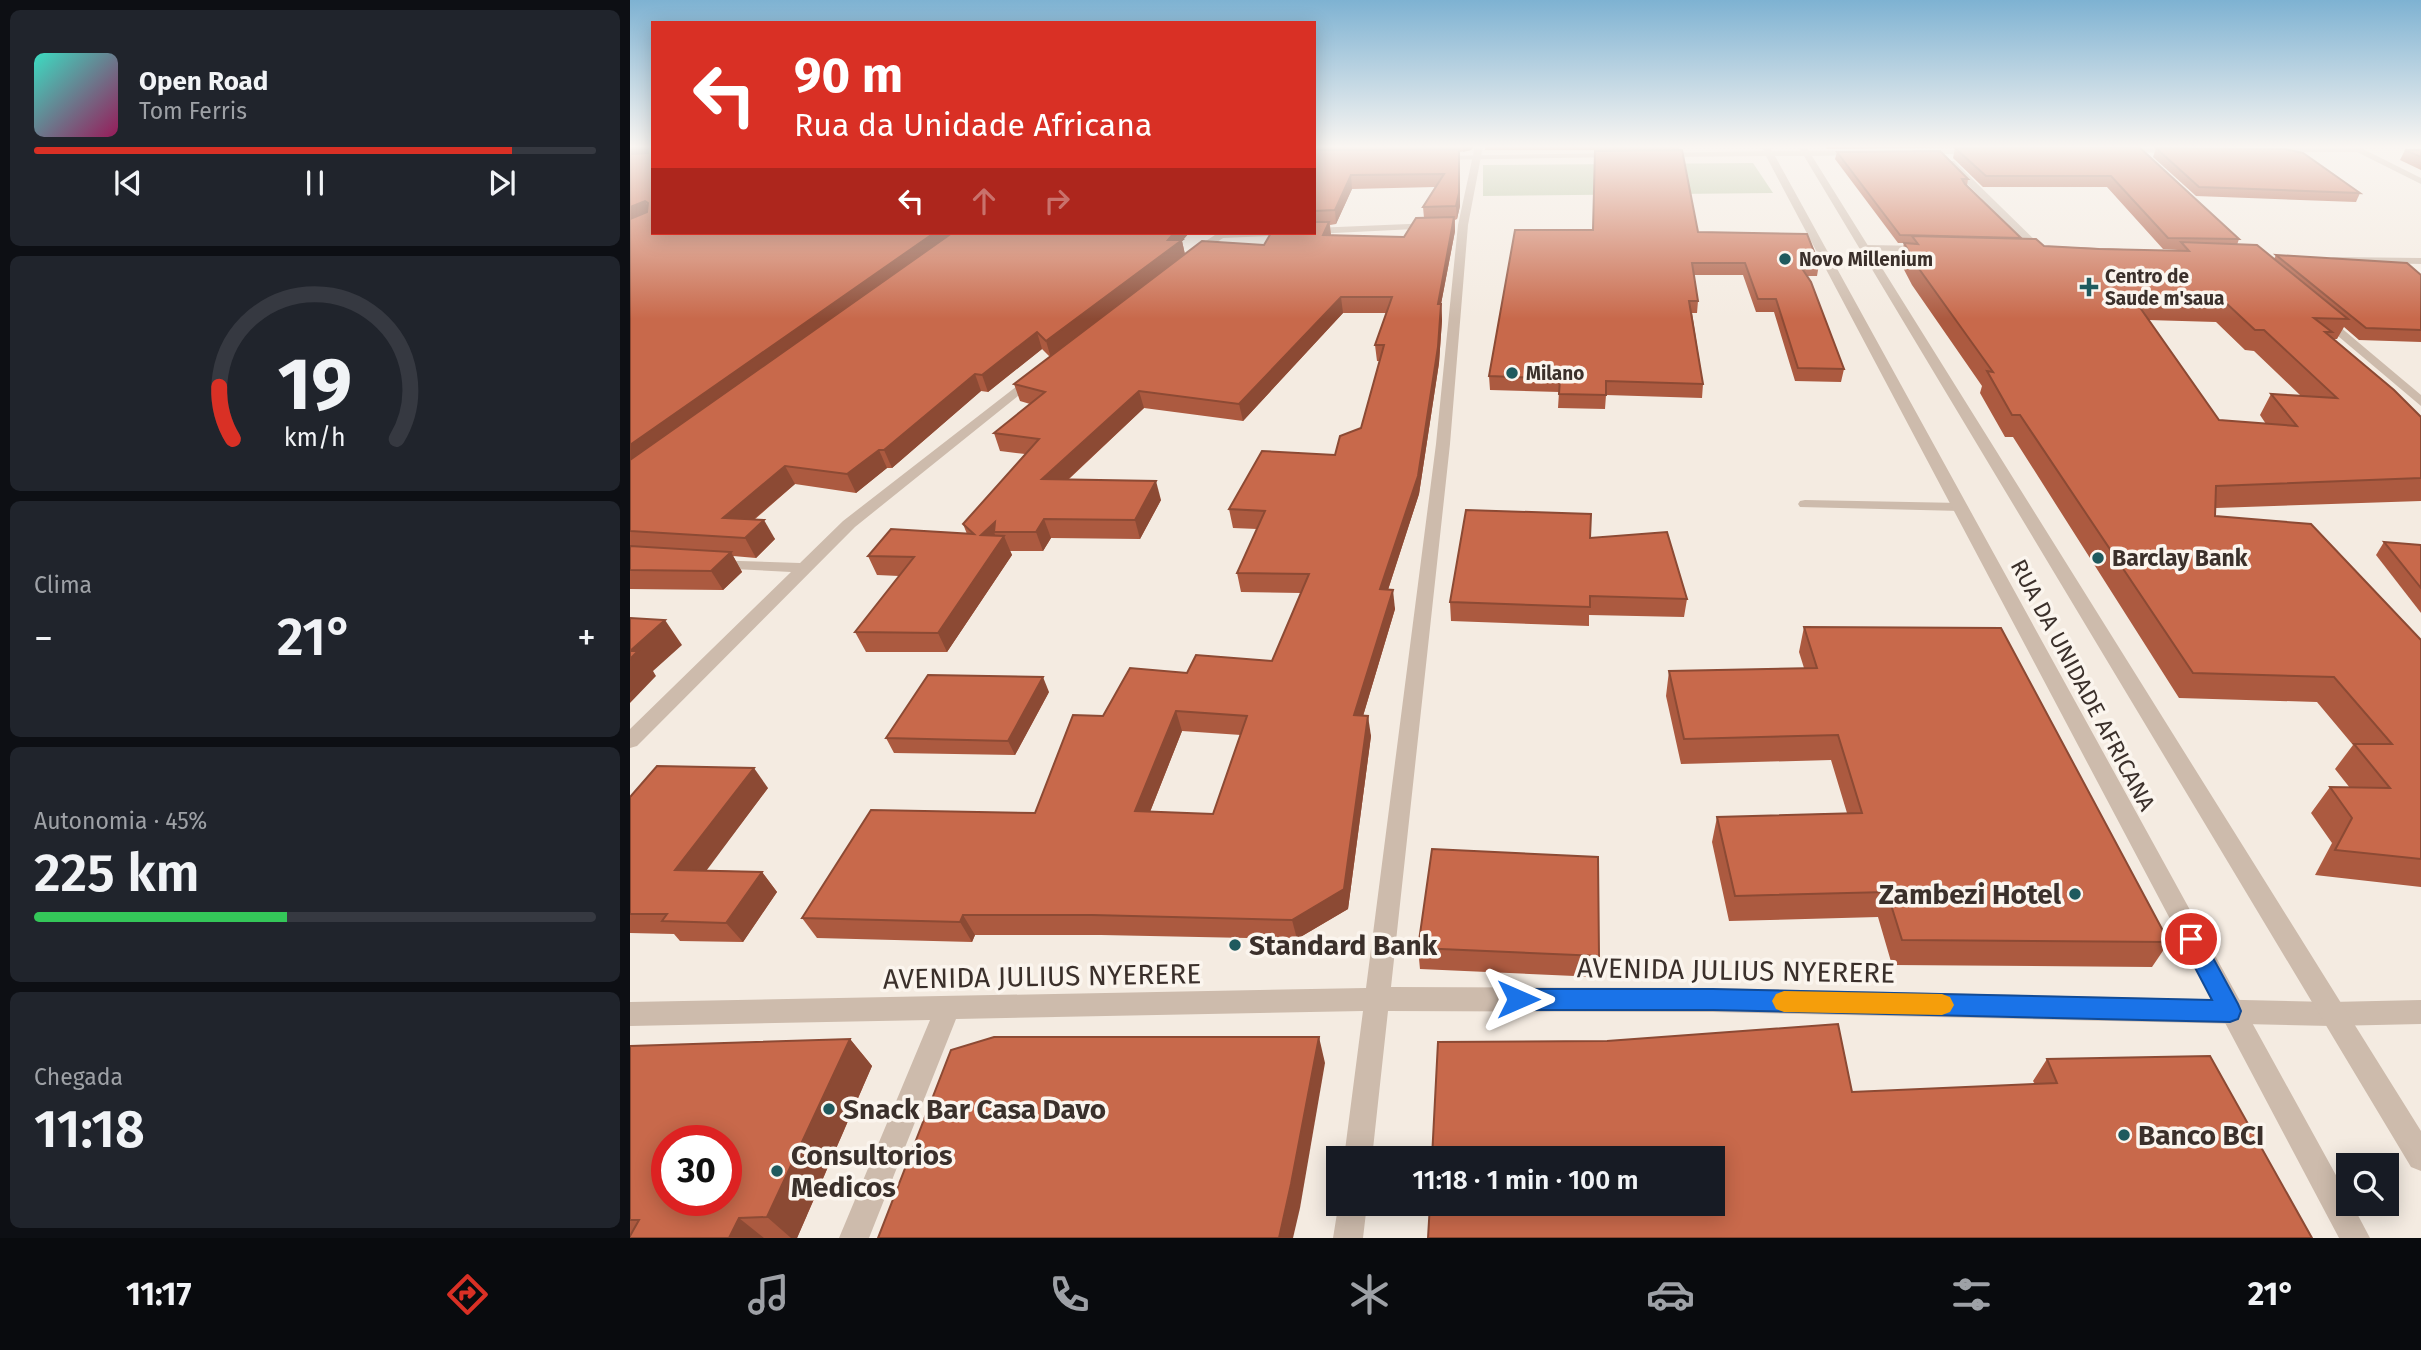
<!DOCTYPE html>
<html lang="pt">
<meta charset="utf-8">
<style>
:root{--surface:#171b24;--page:#20242c;--text:#f1f3f6;--muted:#9ea1a6;--line:#363941;--accent:#d93025}
body{margin:0;font-family:"Fira Sans",sans-serif;background:var(--page);color:var(--text);height:100vh;display:flex;flex-direction:column;font-size:26px;white-space:nowrap}
*{box-sizing:border-box;margin:0}
p{font-size:23px;color:var(--muted)}
.icon{flex:none;width:38px;height:38px;fill:none;stroke:currentColor;stroke-width:2;stroke-linecap:round;stroke-linejoin:round}
.map{position:relative;flex:1;overflow:hidden}
.sheet{display:flex;flex-direction:column;gap:10px;padding:10px;background:#0d0f14;width:630px}
.sheet>*{flex:none}
.guide{position:absolute;left:21px;top:21px;width:665px;height:214px;border-radius:0px;box-shadow:0 4px 18px #0003;background:#d93025;color:#fff;overflow:hidden}
.controls{position:absolute;left:1706px;top:1153px;display:grid;gap:14px}
.controls a{display:grid;place-items:center;width:63px;height:63px;border-radius:0px;background:var(--surface);box-shadow:0 4px 18px #0003;font-size:35px}
.speed{position:absolute;left:21px;top:1125px;display:flex;gap:14px;font-size:35px;font-weight:700;text-align:center}
.speed>*{display:grid;place-content:center;width:91px;height:91px;border-radius:50%;background:var(--surface);box-shadow:0 4px 18px #0003;line-height:1}
.speed .limit{border:10px solid #d22;background:#fff;color:#111}
.pin{position:absolute;display:grid;place-items:center;width:60px;height:60px;color:#fff;margin:-30px;border:4px solid #fff;border-radius:50%;box-shadow:0 2px 7px #0007}
.me{position:absolute;width:77px;margin:-38px;rotate:90deg;stroke-linejoin:round;filter:drop-shadow(0 0 5px #0008)}
.turn{display:flex;align-items:center;gap:24px;height:147px;padding:0 28px;font-size:32px}
.turn .icon{width:91px;height:91px;stroke-width:2.5}
.turn b{display:block;font-size:49px;line-height:60px}
.lanes{display:flex;align-items:center;height:66px;padding:0 28px;background:#0003;justify-content:center;gap:35px;direction:ltr}
.lanes .off{opacity:.35}
.big{font-size:52px;font-weight:600;line-height:1.1}
.sheet .widget{flex:1;display:flex;flex-direction:column;justify-content:center;gap:10px;min-width:0;padding:0 24px;border-radius:10px;background:var(--page)}
.sheet .dial{align-items:center;gap:0}
.dial svg{height:182px;overflow:visible;fill:none;stroke:var(--line);stroke-width:7;stroke-linecap:round;text-anchor:middle}
.dial text{fill:var(--text);stroke:none}
.song{display:flex;align-items:center;gap:21px}
.cover{width:84px;height:84px;border-radius:10px;background:linear-gradient(135deg,hsl(170 70% 55%),hsl(330 70% 35%))}
.played{height:7px;border-radius:4px;background:linear-gradient(90deg,var(--accent) 85%,var(--line) 85%)}
.keys{display:flex;justify-content:space-around;direction:ltr}
.heat{display:flex;justify-content:space-between;align-items:center;font-size:38px;direction:ltr}
.charge{height:10px;border-radius:5px;background:linear-gradient(90deg,#34c759 45%,var(--line) 0)}
.trip{position:absolute;left:696px;top:1146px;width:399px;height:70px;border-radius:0px;background:var(--surface);box-shadow:0 4px 18px #0003;font-weight:600;line-height:70px;text-align:center}
.tab-bar{display:flex;height:112px;justify-content:space-around;align-items:center;background:#090b0e;color:var(--muted)}
.tab-bar .icon{width:49px;height:49px}
.tab-bar .current{color:var(--accent)}
.tab-bar b{font-size:32px;color:var(--text)}
main{display:flex;flex:1;min-height:0}
.map>svg:first-child{display:block}
</style>
<main>
<section class="sheet">
<div class="widget">
<div class="song"><i class="cover"></i><div><b>Open Road</b><p>Tom Ferris</p></div></div>
<div class="played"></div>
<div class="keys"><svg class="icon" aria-label="previous" viewBox="0 0 24 24"><path d="M18 5L8 12l10 7zM5 5v14"/></svg><svg class="icon" aria-label="pause" viewBox="0 0 24 24"><path d="M8 5v14M16 5v14"/></svg><svg class="icon" aria-label="next" viewBox="0 0 24 24"><path d="M6 5l10 7-10 7zM19 5v14"/></svg></div>
</div>
<div class="widget dial"><svg viewBox="0 0 100 80">
<path d="M14 69A42 42 0 1 1 86 69"/>
<path d="M14 69A42 42 0 0 1 8 46" stroke="#d93025"/>
<text x="50" y="56" font-size="32" font-weight="700">19</text>
<text x="50" y="72" font-size="11">km/h</text>
</svg></div>
<div class="widget"><p>Clima</p>
<div class="heat"><a>−</a><b class="big">21°</b><a>+</a></div>
</div>
<div class="widget"><p>Autonomia · 45%</p><b class="big">225 km</b><div class="charge"></div></div>
<div class="widget"><p>Chegada</p><b class="big">11:18</b></div>
</section>
<div class="map">
<svg width="1791" height="1238" viewBox="0 0 1791 1238">
<rect width="100%" height="100%" fill="#f4ebe1"/>
<path fill="#b8c4a0" d="M1123 163 1143 193 853 196V165Z"/>
<g fill="none" stroke-linecap="round" stroke-linejoin="round">
<path fill="#cdbbac" fill-rule="evenodd" d="M1175 500 1331 503 1338 507 1331 511 1170 507 1168 504 1170 501Z"/>
<g fill="#cdbbac" fill-rule="evenodd">
<path d="M845 146H853L838 225 820 444 761 987 1083 988 1701 1002 1791 1000V1024L1701 1026 1083 1012 758 1011 742 1158H714L733 1011 326 1019 239 1238H209L300 1020 0 1026V1002L736 988 806 444 828 225Z"/>
<path d="M1318 161H1324L1415 250V254H1407L1318 165Z"/>
<path d="M802 223 807 226 805 228 684 234 680 233H684V228Z"/>
<path d="M588 233H644L639 236 593 238 567 256H559V252Z"/>
<path d="M1237 245 1294 246 1299 249 1294 252 1233 250 1232 248Z"/>
<path d="M1704 257 1791 258V264L1700 262V258Z"/>
<path d="M1689 316H1697L1791 395V406L1689 320Z"/>
<path d="M405 372 409 373V379L225 527 7 746 0 748V729L161 572 84 568 76 563 78 560 170 563 213 521Z"/>
<path d="M709 1201V1204H737L733 1238H703Z"/>
</g>
<g fill="#cdbbac" fill-rule="evenodd">
<path d="M1131 146H1139L1142 151H1171L1168 146H1176L1179 151H1230L1234 153 1230 155 1182 156 1791 1131V1171L1781 1167 1174 156H1145L1718 1197V1204H1722L1740 1238H1709L1136 156 1031 157 1027 155 1031 153 1134 151Z"/>
<path d="M1716 146H1727L1791 178V184L1727 152H1636L1632 150 1636 148Z"/>
<path d="M1549 148 1552 152 1489 153 1485 151 1489 149Z"/>
<path d="M1283 150H1346L1350 152 1346 154H1286Z"/>
<path d="M989 153 992 157 807 160 803 158 807 156Z"/>
</g>
</g>
<g fill="#ac5a40" fill-rule="evenodd">
<path d="M0 146H23V233H559L552 241 555 254 634 245 684 233V146H844L841 150 829 152 830 206 827 219 825 220V231L811 304 812 320 809 363 789 494 758 590 765 609 733 716 741 736 718 909 667 939 471 935H345L342 942 187 938 172 918 405 813 473 716 557 673 642 661 671 593 611 592 607 573 627 529 603 528 599 509 705 455 731 428 750 361H747L745 345 757 313H713L613 421 514 408 438 480 531 500 510 539 421 538 413 551H380L382 555 317 652H236L225 632 269 576 247 575 238 556 337 534 333 524 395 454 370 451 364 433 400 404 390 401 384 384 420 357 412 349 358 392 351 391 262 468H257L226 493 165 484 124 520 145 539 126 558 103 556 112 572 93 590 0 589ZM805 187 793 207 794 218 774 237 701 235 700 225 706 224 722 189ZM552 731 611 735 583 814 520 812Z"/>
<path d="M855 146H1050L1049 150H855Z"/>
<path d="M1195 146H1479L1197 149Z"/>
<path d="M1509 147 1609 239 1607 245 1644 259 1646 255 1791 275V342L1729 340 1714 327 1707 339H1703L1791 417V501L1586 508 1585 516 1791 640V887L1685 875 1702 843 1681 813 1700 787 1720 788 1705 769 1723 745 1687 702 1549 698 1383 437H1375L1350 393 1352 386 1282 285 1270 262 1274 243H1280H1268L1205 159 1207 152 1338 179 1337 186 1391 238V239L1414 246 1547 251 1548 250 1533 249 1477 187H1353L1323 158 1325 148ZM1518 320 1586 322 1615 350 1624 351 1670 395 1641 394 1630 415 1636 424 1589 420Z"/>
<path d="M1526 148 1730 193 1726 202 1566 196 1523 157Z"/>
<path d="M1775 150H1791V170L1770 160Z"/>
<path d="M1068 232 1189 264 1187 276H1177L1214 369 1211 382 1165 381 1144 312H1126L1113 275H1064L1068 301 1067 313H1062L1073 384 1072 398 976 395 975 409 928 408 929 392 860 390 859 376Z"/>
<path d="M960 538 1057 599 1054 617 959 615V626L821 621 820 602Z"/>
<path d="M1754 542 1791 545V613L1746 555Z"/>
<path d="M1174 627 1539 942 1522 967 1262 965 1248 917 1099 921 1082 842 1087 817 1217 813 1201 760 1051 764 1036 696 1039 671 1174 668 1169 652Z"/>
<path d="M419 692 385 755 264 753 256 738Z"/>
<path d="M138 788 76 870 132 872 147 892 113 942 50 941 44 934 0 933V797Z"/>
<path d="M788 948 969 956 967 977 790 969Z"/>
<path d="M220 1039 242 1066 167 1238H0V1046Z"/>
<path d="M1417 1059 1682 1238 1222 1092 1405 1084 1403 1081Z"/>
</g>
<g fill="#8c4a34">
<path d="M0 146H18L23 156 0 159Z"/>
<path d="M833 146H844L841 150 833 152Z"/>
<path d="M829 149 830 206 827 219 826 206Z"/>
<path d="M721 175 722 189 706 224 705 210Z"/>
<path d="M15 201 22 215 0 224V207Z"/>
<path d="M824 217 825 231 811 304 812 320 809 363 789 494 752 608 750 589Z"/>
<path d="M699 222 701 236 693 235Z"/>
<path d="M304 233H330L0 472V445Z"/>
<path d="M544 233H559L552 241 555 255 421 358 416 341 538 240Z"/>
<path d="M711 297 713 313 613 421 609 404Z"/>
<path d="M407 332 412 349 358 392 352 375Z"/>
<path d="M345 374 351 391 262 468 254 450Z"/>
<path d="M509 391 514 408 418 498 412 479Z"/>
<path d="M249 450 257 468 226 493 217 474Z"/>
<path d="M155 466 165 484 104 536 93 518Z"/>
<path d="M526 481 531 500 510 539 505 520Z"/>
<path d="M414 519 421 538 413 551 406 532Z"/>
<path d="M134 520 145 539 126 558 115 538Z"/>
<path d="M365 522 364 532 369 544 374 536 382 555 317 652 308 633 351 535Z"/>
<path d="M101 552 112 572 93 590 81 571Z"/>
<path d="M763 590 765 609 727 736 724 715Z"/>
<path d="M35 620 52 645 23 671 26 676 0 703V651Z"/>
<path d="M413 677 419 692 385 755 378 741Z"/>
<path d="M546 711 552 731 512 832 505 811Z"/>
<path d="M738 716 741 736 718 909 667 939 662 920Z"/>
<path d="M124 768 138 788 62 890 45 870Z"/>
<path d="M132 872 147 892 113 942 96 923Z"/>
<path d="M333 915 345 935 342 942 330 922Z"/>
<path d="M689 1037 695 1063 670 1208 663 1238H649Z"/>
<path d="M220 1039 242 1066 167 1238H161L137 1217Z"/>
<path d="M109 1218 134 1238H99Z"/>
</g>
<g fill="#c8694b" stroke="#8c4a34" stroke-width="2" fill-rule="evenodd">
<path d="M17 146H23V233H304L0 445V219L17 212 18 203 15 201 0 207V154L18 153Z"/>
<path d="M1509 147 1609 239 1538 238 1481 176H1356L1325 148Z"/>
<path d="M1526 148 1655 149 1673 153 1730 193 1569 187Z"/>
<path d="M829 149V193L826 206 793 207 814 174 721 175 705 210 684 211V150Z"/>
<path d="M1052 150 1068 232 1177 234 1189 264H1169L1181 282 1214 369 1168 368 1146 299H1128L1115 263H1062L1068 301H1059L1073 384 976 381V395L929 394 930 379 859 376 885 230H963L965 151Z"/>
<path d="M1775 150H1791V157Z"/>
<path d="M1310 151 1338 179H1332L1335 184 1391 238 1270 235 1207 152Z"/>
<path d="M824 217 808 304H811L808 347 788 476 750 589 763 590 724 715 738 716 714 889 662 920 462 915H333L330 922 172 918 241 810 405 813 443 715 473 716 500 668 557 673 566 655 642 661 679 574 607 573 635 511 599 509 632 451 705 455 710 436 731 428 754 345H745L762 297H711L609 404 509 391 412 479 526 481 505 520 414 519 406 532H364L365 522 351 535 374 536 308 633 225 632 284 557 238 556 261 529 344 534 333 524 409 439 364 433 415 392 384 384 572 241 634 245 641 233H684V222H699L693 235 774 237 786 218ZM546 711 617 716 583 814 505 811Z"/>
<path d="M322 233H544L538 240H552L416 341 407 332 352 375 345 374 254 450H249L217 474 155 466 93 518 134 520 115 538 0 531V460Z"/>
<path d="M1282 236 1406 239 1414 246 1469 249 1559 251 1551 242 1627 245 1718 319 1684 318 1702 332H1695L1764 390 1791 417V478L1586 486 1585 516 1681 524 1791 640V859L1705 850 1722 818 1700 787 1760 788 1724 744H1762L1704 677 1563 673 1390 415H1382L1357 371 1363 372 1287 266 1274 243 1288 244ZM1504 299 1595 302 1625 330H1634L1707 398 1641 394 1667 426 1589 420Z"/>
<path d="M1646 255 1777 263 1791 275V330L1736 328Z"/>
<path d="M836 510 961 514 960 538 1037 532 1057 599 960 596V607L820 602Z"/>
<path d="M1754 542 1791 545V588Z"/>
<path d="M0 546 101 552 81 571 0 570Z"/>
<path d="M0 618 35 620 0 651H8L0 659Z"/>
<path d="M1174 627 1371 628 1539 942 1272 940 1257 892 1105 896 1087 817 1232 813 1208 735 1054 739 1039 671 1187 668Z"/>
<path d="M298 675 413 677 378 741 256 738Z"/>
<path d="M27 766 124 768 45 870 132 872 96 923 32 921 37 914H0V797Z"/>
<path d="M802 849 968 857 969 956 788 948Z"/>
<path d="M1208 1024 1222 1092 1427 1083 1417 1059 1580 1056 1682 1238H798L800 1204H1083V1158H802L808 1042 977 1041Z"/>
<path d="M364 1037H689L661 1184 649 1238H248L321 1050Z"/>
<path d="M220 1039 137 1217 109 1218 99 1238H0V1236L9 1220H0V1046ZM37 1141H96V1200H37Z"/>
</g>
<linearGradient id="sky" x2="0" y2="1"><stop stop-color="#7eb2d2"/><stop offset="0.46" stop-color="#faf6f2"/><stop offset="1" stop-color="#faf6f2" stop-opacity="0"/></linearGradient>
<rect width="1791" height="319" fill="url(#sky)"/>
<path fill="#1a73e8" stroke="#114b97" stroke-width="2" d="M1561 930 1569 932 1608 1004 1611 1011 1608 1019 1600 1022 1083 1010H888L880 1007 877 999 880 992 888 989H1083L1582 1000 1550 939 1553 932Z"/>
<path fill="#f59e0b" d="M1154 991 1312 994 1320 997 1324 1005 1320 1012 1312 1015 1154 1012 1146 1009 1142 1001 1146 994Z"/>
<g fill="#1f5a5e" stroke="#fbf5ee" stroke-width="2.5">
<circle cx="1155" cy="259" r="7"/>
<path d="M1455.5 276.5h7v7h7v7h-7v7h-7v-7h-7v-7h7z"/>
<circle cx="882" cy="373" r="7"/>
<circle cx="1468" cy="558" r="7"/>
<circle cx="1445" cy="894" r="7"/>
<circle cx="605" cy="945" r="7"/>
<circle cx="199" cy="1109" r="7"/>
<circle cx="1494" cy="1135" r="7"/>
<circle cx="147" cy="1171" r="7"/>
</g>
<g text-anchor="middle" stroke-width="7" stroke-linejoin="round" paint-order="stroke">
<g font-size="19" font-weight="bold" fill="#3b302b" stroke="#fbf5ee" text-anchor="start">
<text x="1169" y="266">Novo Millenium</text>
<text x="1475" y="283">Centro de<tspan x="1475" dy="22">Saude m'saua</tspan></text>
<text x="896" y="380">Milano</text>
</g>
<g font-size="23" font-weight="bold" fill="#3b302b" stroke="#fbf5ee" text-anchor="start">
<text x="1482" y="566">Barclay Bank</text>
</g>
<g font-size="23" fill="#3b302b" stroke="#fbf5ee">
<text transform="translate(1453 685) rotate(62)" y="8">RUA DA UNIDADE AFRICANA</text>
</g>
<g font-size="28" font-weight="bold" fill="#3b302b" stroke="#fbf5ee" text-anchor="start">
<text x="1431" y="904" text-anchor="end">Zambezi Hotel</text>
<text x="619" y="955">Standard Bank</text>
<text x="213" y="1119">Snack Bar Casa Davo</text>
<text x="1508" y="1145">Banco BCI</text>
<text x="161" y="1165">Consultorios<tspan x="161" dy="32">Medicos</tspan></text>
</g>
<g font-size="28" fill="#3b302b" stroke="#fbf5ee">
<text transform="translate(1106 970) rotate(1)" y="10">AVENIDA JULIUS NYERERE</text>
<text transform="translate(412 976) rotate(-1)" y="10">AVENIDA JULIUS NYERERE</text>
</g>
</g>
</svg>
<div class="controls">
<a><svg class="icon" aria-label="search" viewBox="0 0 24 24"><circle cx="10" cy="10" r="6"/><path d="M15 15l6 6"/></svg></a>
</div>
<div class="speed"><div class="limit">30</div></div>
<div class="pin" style="left:1561px;top:939px;background:#d93025"><svg class="icon" aria-label="arrive" viewBox="0 0 24 24"><path d="M6 21V4h12l-3 4 3 4H6"/></svg></div>
<svg class="me" style="left:888px;top:999px" viewBox="-20 -20 40 40"><path d="M0-17L14 15 0 8-14 15z" fill="#1a73e8" stroke="#fff" stroke-width="4"/></svg>
<div class="trip">11:18 · 1 min · 100 m</div>
<div class="guide">
<div class="turn"><svg class="icon" aria-label="left" viewBox="0 0 24 24"><path d="M17 20v-9H6M10 6l-5 5 5 5"/></svg><div><b>90 m</b>Rua da Unidade Africana</div></div>
<div class="lanes"><svg class="icon" aria-label="left" viewBox="0 0 24 24"><path d="M17 20v-9H6M10 6l-5 5 5 5"/></svg><svg class="icon off" aria-label="ahead" viewBox="0 0 24 24"><path d="M12 20V5M6 11l6-6 6 6"/></svg><svg class="icon off" aria-label="right" viewBox="0 0 24 24"><path d="M7 20v-9h11M14 6l5 5-5 5"/></svg></div>
</div>
</div>
</main>
<nav class="tab-bar">
<b>11:17</b>
<svg class="icon current" aria-label="directions" viewBox="0 0 24 24"><path d="M12 3l9 9-9 9-9-9zM9 14v-3h6M13 9l2 2-2 2"/></svg>
<svg class="icon" aria-label="music" viewBox="0 0 24 24"><path d="M9 18V5l10-2v13"/><circle cx="6" cy="18" r="3"/><circle cx="16" cy="16" r="3"/></svg>
<svg class="icon" aria-label="phone" viewBox="0 0 24 24"><path d="M5 4h4l2 5-3 2q2 4 5 5l2-3 5 2v4C11 20 4 13 5 4z"/></svg>
<svg class="icon" aria-label="climate" viewBox="0 0 24 24"><path d="M12 3v18M4 7l16 10M4 17L20 7"/></svg>
<svg class="icon" aria-label="car" viewBox="0 0 24 24"><path d="M5 17H2v-5l4-1 3-4h7l3 4 3 1v5h-3M9 17h6M6 11h13"/><circle cx="7" cy="17" r="2"/><circle cx="17" cy="17" r="2"/></svg>
<svg class="icon" aria-label="filters" viewBox="0 0 24 24"><path d="M4 7h16M4 17h16"/><circle cx="9" cy="7" r="2"/><circle cx="15" cy="17" r="2"/></svg>
<b>21°</b>
</nav>
